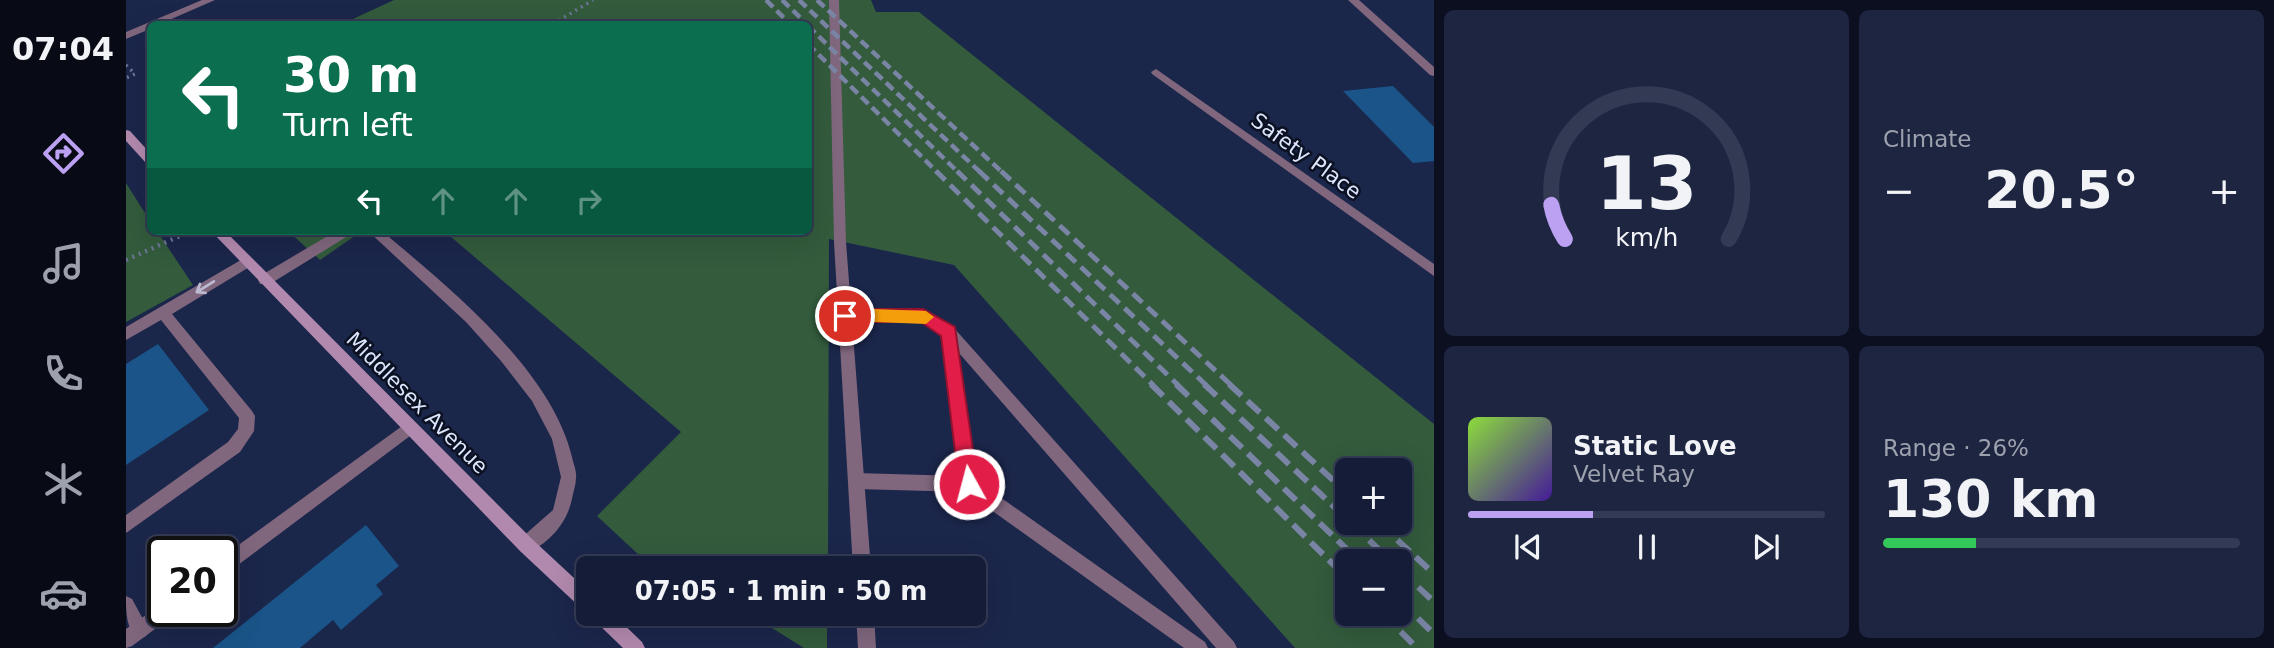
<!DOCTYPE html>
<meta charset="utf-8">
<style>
:root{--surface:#141c38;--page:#1d2540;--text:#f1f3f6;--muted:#9da1ae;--line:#333a53;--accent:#bca0f2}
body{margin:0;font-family:"DejaVu Sans",sans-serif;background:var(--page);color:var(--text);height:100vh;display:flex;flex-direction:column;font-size:26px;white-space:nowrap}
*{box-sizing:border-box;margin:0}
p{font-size:23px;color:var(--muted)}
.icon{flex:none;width:38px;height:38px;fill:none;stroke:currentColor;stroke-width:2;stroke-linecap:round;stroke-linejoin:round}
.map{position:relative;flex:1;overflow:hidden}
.panel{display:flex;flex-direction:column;gap:10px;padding:10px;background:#0b0f1f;width:840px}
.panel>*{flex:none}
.guide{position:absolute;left:21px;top:21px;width:665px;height:214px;border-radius:10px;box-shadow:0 7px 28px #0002,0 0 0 2px var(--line);background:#0b6e4f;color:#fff;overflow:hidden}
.tools{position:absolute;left:1209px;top:458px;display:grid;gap:14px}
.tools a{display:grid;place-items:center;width:77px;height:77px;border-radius:10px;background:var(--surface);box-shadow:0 7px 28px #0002,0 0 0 2px var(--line);font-size:35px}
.speed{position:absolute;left:21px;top:536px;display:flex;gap:14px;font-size:35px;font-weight:700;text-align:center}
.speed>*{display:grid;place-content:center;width:91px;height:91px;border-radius:50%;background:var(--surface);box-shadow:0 7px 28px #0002,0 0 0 2px var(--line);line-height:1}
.speed .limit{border:4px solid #111;border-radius:10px;background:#fff;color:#111}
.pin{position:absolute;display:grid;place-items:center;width:60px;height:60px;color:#fff;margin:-30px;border:4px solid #fff;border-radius:50%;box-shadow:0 2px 7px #0007}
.me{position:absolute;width:77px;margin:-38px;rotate:353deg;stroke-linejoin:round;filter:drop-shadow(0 0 5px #0008)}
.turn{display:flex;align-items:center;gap:24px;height:147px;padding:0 21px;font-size:32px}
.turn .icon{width:91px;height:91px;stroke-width:2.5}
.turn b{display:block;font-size:49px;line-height:60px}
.lanes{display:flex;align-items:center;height:66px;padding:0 21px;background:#0003;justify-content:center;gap:35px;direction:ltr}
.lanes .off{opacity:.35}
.big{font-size:52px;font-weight:700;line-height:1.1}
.panel .tile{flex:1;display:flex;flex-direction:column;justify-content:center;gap:10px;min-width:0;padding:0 24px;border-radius:10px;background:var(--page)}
.panel .dial{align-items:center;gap:0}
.dial svg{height:182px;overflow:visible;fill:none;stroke:var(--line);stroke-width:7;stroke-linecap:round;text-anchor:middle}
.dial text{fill:var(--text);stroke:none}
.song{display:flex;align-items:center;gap:21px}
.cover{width:84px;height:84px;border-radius:10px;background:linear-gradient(135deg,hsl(90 70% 55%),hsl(260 70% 35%))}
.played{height:7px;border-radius:4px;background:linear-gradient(90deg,var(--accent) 35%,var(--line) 35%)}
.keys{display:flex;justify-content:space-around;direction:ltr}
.heat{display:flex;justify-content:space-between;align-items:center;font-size:38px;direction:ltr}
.charge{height:10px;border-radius:5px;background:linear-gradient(90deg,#34c759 26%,var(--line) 0)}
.panel .tiles{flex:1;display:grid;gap:10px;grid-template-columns:repeat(2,1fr)}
.trip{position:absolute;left:450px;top:556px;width:410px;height:70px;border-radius:10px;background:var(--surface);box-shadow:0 7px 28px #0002,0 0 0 2px var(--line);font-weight:700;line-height:70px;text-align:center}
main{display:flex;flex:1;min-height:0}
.dock{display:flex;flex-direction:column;width:126px;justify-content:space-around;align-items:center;background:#080b16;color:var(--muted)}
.dock .icon{width:49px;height:49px}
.dock .current{color:var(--accent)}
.dock b{font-size:32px;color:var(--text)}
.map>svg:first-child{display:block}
</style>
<main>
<nav class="dock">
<b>07:04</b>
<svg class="icon current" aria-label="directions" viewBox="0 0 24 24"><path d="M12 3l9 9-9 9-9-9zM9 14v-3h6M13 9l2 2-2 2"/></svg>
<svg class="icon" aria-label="music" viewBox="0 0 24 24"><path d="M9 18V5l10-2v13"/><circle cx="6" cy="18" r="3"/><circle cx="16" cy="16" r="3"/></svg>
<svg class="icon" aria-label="phone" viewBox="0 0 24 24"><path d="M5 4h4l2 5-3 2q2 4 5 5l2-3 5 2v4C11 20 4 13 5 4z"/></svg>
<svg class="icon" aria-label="climate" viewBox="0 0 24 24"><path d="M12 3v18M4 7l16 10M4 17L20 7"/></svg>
<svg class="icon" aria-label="car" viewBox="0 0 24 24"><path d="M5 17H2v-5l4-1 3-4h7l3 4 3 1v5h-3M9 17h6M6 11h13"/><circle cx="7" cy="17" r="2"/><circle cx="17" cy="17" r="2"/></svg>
</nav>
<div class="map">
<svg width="1308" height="648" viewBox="0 0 1308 648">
<rect width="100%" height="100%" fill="#1b264b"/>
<g fill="#335b3c" fill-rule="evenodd">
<path d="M268 0H745L750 12H793L1308 424V648H1169L828 265 703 239 702 569H528L471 516 555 432 318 231H682V24H216ZM1222 471H1274V523H1222ZM1222 562H1274V614H1222Z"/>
<path d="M0 183 24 221V231H31L67 285 0 322Z"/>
<path d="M162 231H236L194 260Z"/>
<path d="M577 614H701V648H678L646 628H591Z"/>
</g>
<g fill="#1a5488">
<path d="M1267 86 1308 127V161L1287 163 1217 91Z"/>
<path d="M32 344 83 410 0 465V364Z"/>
<path d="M240 525 273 566 250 585 257 594 215 630 207 620 174 648H87Z"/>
</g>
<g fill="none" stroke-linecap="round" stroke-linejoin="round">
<g stroke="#6c7696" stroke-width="3.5" stroke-dasharray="2 4.5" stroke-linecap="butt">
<path d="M427 24 467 0"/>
<path d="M0 65 9 74 0 78"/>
</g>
<path stroke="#6c7696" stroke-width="4.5" stroke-dasharray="2 5" stroke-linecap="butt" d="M0 260 65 231"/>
<g fill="#80677e" fill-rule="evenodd">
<path d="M76 0H89L34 24H24V29L0 39V32Z"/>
<path d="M210 231H226L225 234 144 284H134L132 280 134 276Z"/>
<path d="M242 231H256C323 288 425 369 446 457 447 463 451 471 450 478 450 485 447 492 446 499 441 523 423 544 400 553L394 551 392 545 394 539 427 510 435 477 426 439 406 401 375 361 340 322Z"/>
<path d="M120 257 127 262 125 266 46 314 126 411 129 416 128 431 114 452 0 533V515L102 442 112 429 113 418 35 320 0 340V327Z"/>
<path d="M719 310H797L828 328 1108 642 1111 648H1090L833 353 850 480 1079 642 1082 648H1058L840 492 730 489 724 486 722 481 724 476 730 473 834 476 816 335 795 322H719L714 320 712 316 714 312Z"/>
<path d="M0 596 6 599 23 630 20 636 14 639C0 632 0 612 0 596Z"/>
</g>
<g fill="#80677e" fill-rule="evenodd">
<path d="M703 0H713L720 242 745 569H727L708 242Z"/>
<path d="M1030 69 1308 264V276L1026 74 1025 72Z"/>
<path d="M283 421 288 423 291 428 288 433 96 577V557Z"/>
<path d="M37 603V611H48L45 617 6 646 0 648V629Z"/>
<path d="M730 614H748L750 648H732Z"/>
</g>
<path fill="#80677e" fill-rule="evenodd" d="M1222 0H1233L1308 67V76L1304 75Z"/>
<g fill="#b289ae" fill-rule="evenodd">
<path d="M0 130 4 131 24 153V164L20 163 0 141Z"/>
<path d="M85 231H99L406 539 462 591V612L456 609 394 551Z"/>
<path d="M465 614H487L516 642 519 648H497L468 620Z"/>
</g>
<g stroke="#7a84a4" stroke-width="4.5" stroke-dasharray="10 5" stroke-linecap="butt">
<path d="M640 0 664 24"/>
<path d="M656 0 681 24"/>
<path d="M673 0 855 173"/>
<path d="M691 0 877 173"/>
<path d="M682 26 833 173"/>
<path d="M682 44 812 173"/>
</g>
<g stroke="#7a84a4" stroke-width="5" stroke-dasharray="13 7" stroke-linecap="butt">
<path d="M810 171 1027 385"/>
<path d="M831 171 1052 385"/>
<path d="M853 171 1080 385"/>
<path d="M875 171 1105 385"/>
</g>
<g stroke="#7a84a4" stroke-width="6" stroke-dasharray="17 8" stroke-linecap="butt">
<path d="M1025 384 1222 579"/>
<path d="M1050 384 1234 562"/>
<path d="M1078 384 1222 520"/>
<path d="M1103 384 1222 494"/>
<path d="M1225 523 1266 562"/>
<path d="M1253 523 1308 574"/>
<path d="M1274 570 1308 602"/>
<path d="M1274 601 1308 634"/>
<path d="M1257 614 1291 648"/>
</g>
</g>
<defs><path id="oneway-shaft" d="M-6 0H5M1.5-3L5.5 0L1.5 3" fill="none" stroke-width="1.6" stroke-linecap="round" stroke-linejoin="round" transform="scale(1.75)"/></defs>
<use stroke="#bcbad2" href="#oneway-shaft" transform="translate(79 287) rotate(148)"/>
<path fill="#e11d48" stroke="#92132f" stroke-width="2" d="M719 309H797L829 327 852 484 849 490 843 493 836 490 833 484 815 336 795 322H719L711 316Z"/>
<path fill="#f59e0b" d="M748 309 800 311 808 317 800 324 748 322 741 315Z"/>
<g text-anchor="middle" stroke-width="5" stroke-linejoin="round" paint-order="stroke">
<g font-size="21" fill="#dde6ff" stroke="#0b1121">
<text transform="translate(1180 156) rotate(36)" y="7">Safety Place</text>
<text transform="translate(291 403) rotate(45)" y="7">Middlesex Avenue</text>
</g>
</g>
</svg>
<div class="tools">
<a>+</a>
<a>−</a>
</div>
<div class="speed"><div class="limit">20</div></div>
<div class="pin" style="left:719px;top:316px;background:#d93025"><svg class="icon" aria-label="arrive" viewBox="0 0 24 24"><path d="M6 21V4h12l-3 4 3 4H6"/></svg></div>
<svg class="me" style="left:843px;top:484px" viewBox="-20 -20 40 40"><circle r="17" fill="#e11d48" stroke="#fff" stroke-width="3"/><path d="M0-11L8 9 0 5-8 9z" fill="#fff"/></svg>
<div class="trip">07:05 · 1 min · 50 m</div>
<div class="guide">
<div class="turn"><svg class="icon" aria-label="left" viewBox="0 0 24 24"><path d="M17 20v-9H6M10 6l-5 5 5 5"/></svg><div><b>30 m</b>Turn left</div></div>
<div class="lanes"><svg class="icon" aria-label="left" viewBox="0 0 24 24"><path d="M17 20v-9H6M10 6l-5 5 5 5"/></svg><svg class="icon off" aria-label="ahead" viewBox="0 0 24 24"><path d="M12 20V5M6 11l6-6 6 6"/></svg><svg class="icon off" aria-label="ahead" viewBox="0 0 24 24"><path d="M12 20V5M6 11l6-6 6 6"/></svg><svg class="icon off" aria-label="right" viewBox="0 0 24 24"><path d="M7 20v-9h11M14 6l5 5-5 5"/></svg></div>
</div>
</div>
<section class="panel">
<div class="tiles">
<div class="tile dial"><svg viewBox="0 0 100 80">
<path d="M14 69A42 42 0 1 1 86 69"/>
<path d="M14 69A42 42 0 0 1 8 54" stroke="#bca0f2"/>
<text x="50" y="56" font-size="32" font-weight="700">13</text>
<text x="50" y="72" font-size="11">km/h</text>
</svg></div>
<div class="tile"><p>Climate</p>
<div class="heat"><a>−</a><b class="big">20.5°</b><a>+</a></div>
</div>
<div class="tile">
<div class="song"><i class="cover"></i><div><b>Static Love</b><p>Velvet Ray</p></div></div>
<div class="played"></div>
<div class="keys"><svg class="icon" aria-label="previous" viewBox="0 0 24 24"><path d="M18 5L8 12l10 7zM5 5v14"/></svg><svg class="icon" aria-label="pause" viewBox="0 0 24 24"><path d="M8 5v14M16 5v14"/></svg><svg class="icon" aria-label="next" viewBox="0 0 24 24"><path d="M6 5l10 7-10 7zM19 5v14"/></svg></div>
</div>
<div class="tile"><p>Range · 26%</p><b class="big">130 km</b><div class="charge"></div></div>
</div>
</section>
</main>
